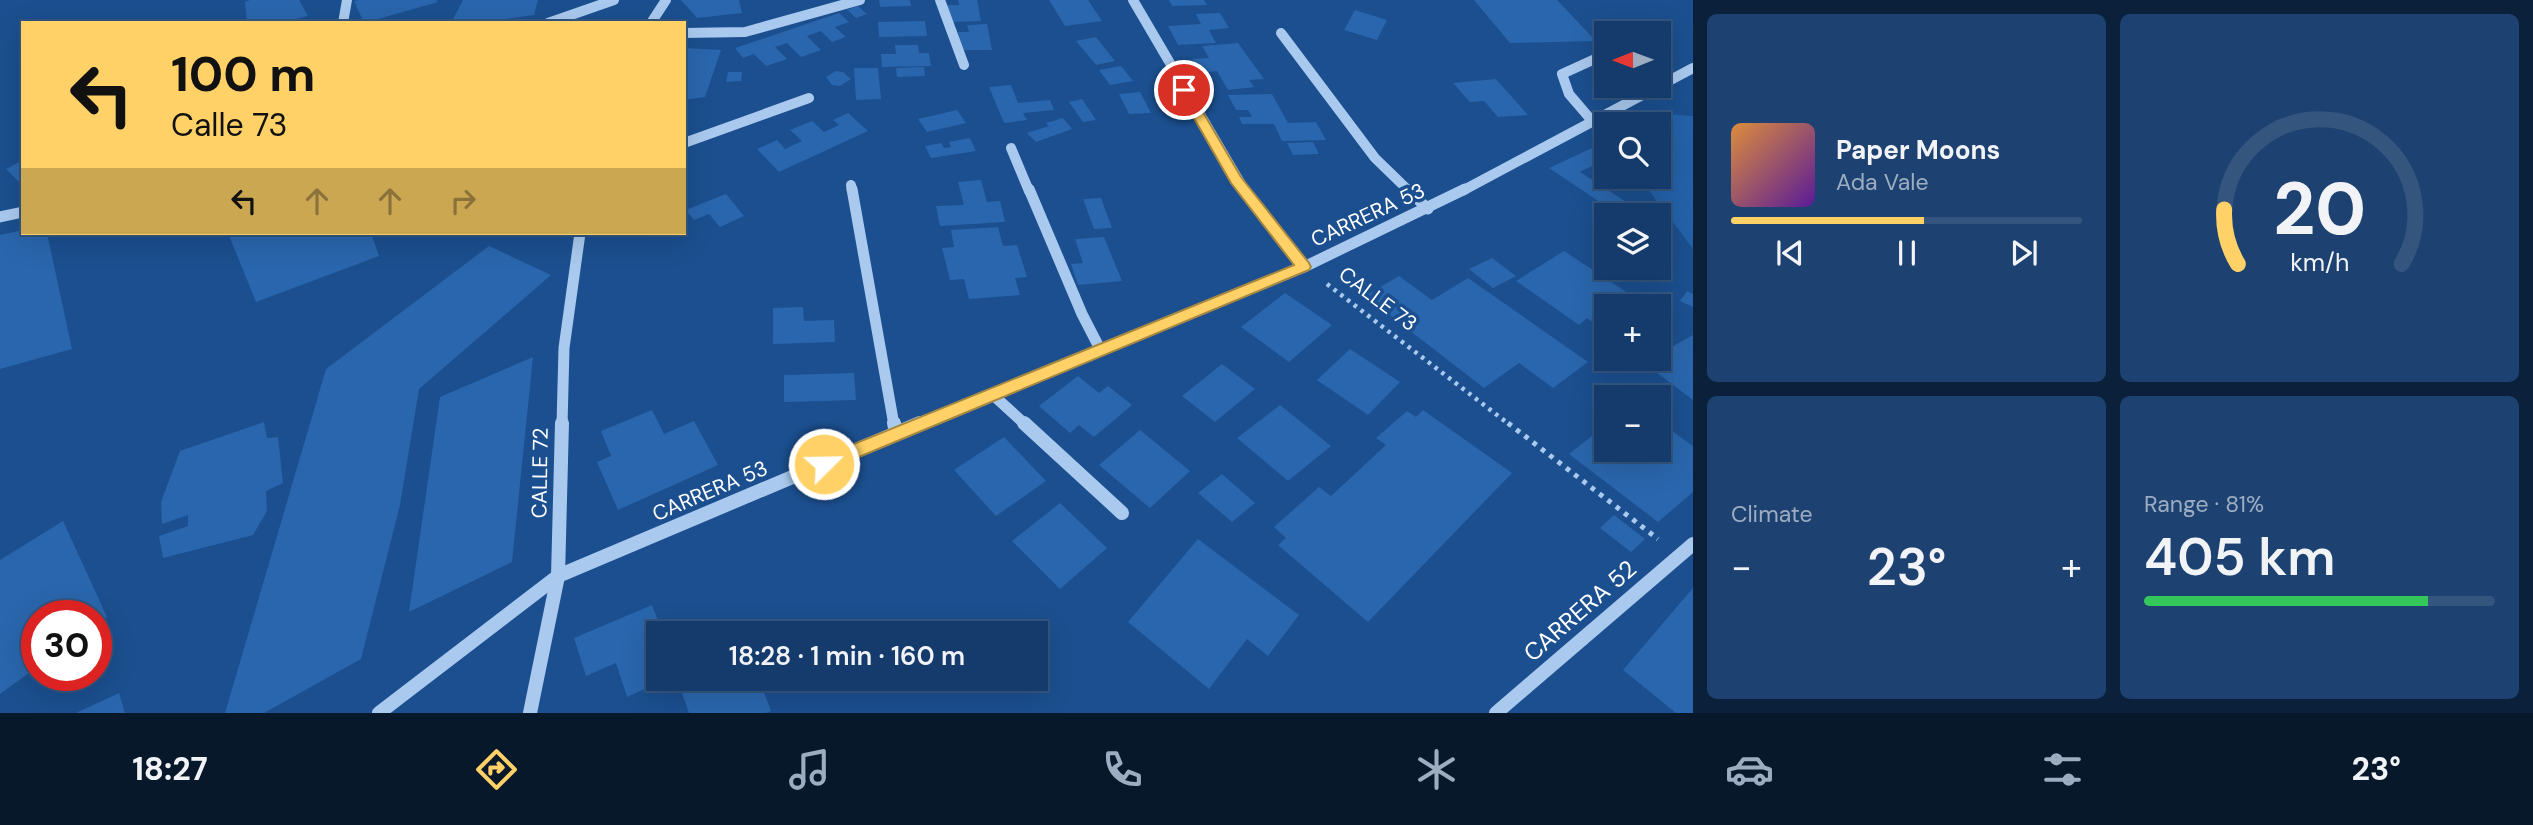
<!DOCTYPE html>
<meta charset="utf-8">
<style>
:root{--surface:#143b6b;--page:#1d4271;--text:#f1f3f6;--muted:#9dadc1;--line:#33557e;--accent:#ffd166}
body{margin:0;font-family:"DM Sans",sans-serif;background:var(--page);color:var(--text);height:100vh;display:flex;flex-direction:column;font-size:26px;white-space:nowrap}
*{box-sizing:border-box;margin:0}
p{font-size:23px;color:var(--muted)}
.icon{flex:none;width:38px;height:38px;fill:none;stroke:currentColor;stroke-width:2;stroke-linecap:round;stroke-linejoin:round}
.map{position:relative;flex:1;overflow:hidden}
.panel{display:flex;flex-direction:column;gap:14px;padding:14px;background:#0b203b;width:840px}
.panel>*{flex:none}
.top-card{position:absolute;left:21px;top:21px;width:665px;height:214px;border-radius:0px;box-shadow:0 7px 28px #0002,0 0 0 2px var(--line);background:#ffd166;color:#111;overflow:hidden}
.needle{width:46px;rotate:269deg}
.controls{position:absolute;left:1594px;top:21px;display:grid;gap:14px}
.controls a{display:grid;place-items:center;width:77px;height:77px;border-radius:0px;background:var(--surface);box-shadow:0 7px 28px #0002,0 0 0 2px var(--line);font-size:35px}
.speed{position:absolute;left:21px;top:600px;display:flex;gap:14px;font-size:35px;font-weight:700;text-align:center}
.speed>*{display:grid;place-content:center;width:91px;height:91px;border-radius:50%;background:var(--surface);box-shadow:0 7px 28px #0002,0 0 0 2px var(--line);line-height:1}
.speed .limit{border:10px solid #d22;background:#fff;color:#111}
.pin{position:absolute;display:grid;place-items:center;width:60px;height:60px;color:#fff;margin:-30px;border:4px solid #fff;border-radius:50%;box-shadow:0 2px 7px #0007}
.me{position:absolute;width:77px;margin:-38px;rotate:67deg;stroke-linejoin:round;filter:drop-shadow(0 0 5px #0008)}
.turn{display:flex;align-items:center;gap:24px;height:147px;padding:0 35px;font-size:32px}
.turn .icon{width:91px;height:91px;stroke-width:2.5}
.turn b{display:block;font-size:49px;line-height:60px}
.lanes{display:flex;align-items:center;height:66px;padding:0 35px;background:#0003;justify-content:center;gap:35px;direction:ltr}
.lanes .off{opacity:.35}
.big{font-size:52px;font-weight:600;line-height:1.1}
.panel .widget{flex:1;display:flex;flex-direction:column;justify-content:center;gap:10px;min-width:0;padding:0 24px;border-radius:10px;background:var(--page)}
.panel .dial{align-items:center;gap:0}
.dial svg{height:182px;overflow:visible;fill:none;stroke:var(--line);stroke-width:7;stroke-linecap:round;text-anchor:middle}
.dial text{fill:var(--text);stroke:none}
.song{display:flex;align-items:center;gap:21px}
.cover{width:84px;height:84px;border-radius:10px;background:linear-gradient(135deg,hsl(30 70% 55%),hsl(270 70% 35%))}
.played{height:7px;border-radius:4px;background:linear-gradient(90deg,var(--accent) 55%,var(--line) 55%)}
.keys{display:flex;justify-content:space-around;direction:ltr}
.heat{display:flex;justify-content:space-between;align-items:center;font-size:38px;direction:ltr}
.charge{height:10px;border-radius:5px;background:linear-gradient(90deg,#34c759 81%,var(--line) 0)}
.panel .tiles{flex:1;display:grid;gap:14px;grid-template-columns:repeat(2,1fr)}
.trip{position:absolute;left:646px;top:621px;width:402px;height:70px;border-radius:0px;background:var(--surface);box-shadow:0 7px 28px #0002,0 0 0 2px var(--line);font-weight:600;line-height:70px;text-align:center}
.tab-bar{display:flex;height:112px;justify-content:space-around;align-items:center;background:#08182b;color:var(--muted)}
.tab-bar .icon{width:49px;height:49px}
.tab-bar .current{color:var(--accent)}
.tab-bar b{font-size:32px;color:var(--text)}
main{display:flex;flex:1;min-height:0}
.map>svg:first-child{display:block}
</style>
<main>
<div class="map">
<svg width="1693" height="713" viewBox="0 0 1693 713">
<rect width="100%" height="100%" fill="#1b4f8f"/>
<path fill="#2461a8" d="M1663 114 1693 116V249L1639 177H1659V124H1629Z"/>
<g fill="#2a66ad">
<path d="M250 0H299L308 16 279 23H247L245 2Z"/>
<path d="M359 0H436L438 2 364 23 354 1Z"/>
<path d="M463 0H538L534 15 480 23H451Z"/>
<path d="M681 0H739L742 13 697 18Z"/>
<path d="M879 0H910L911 6 880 7Z"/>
<path d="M958 0H977L981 21 950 22 947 5H959Z"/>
<path d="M1049 0H1088L1102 21 1065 26Z"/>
<path d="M1169 0H1204L1207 5 1172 6Z"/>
<path d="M1474 0H1557L1596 41 1510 43Z"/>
<path d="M858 6 867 14 856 18 847 10Z"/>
<path d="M1355 10 1387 20 1377 40 1344 30Z"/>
<path d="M839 13 849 22 835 27 846 37 832 42 821 31 807 36 821 50 801 57 787 43 775 47 787 59 766 66 754 54 743 58 735 48Z"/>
<path d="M1220 13 1229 28 1209 30 1216 43 1178 45 1168 26 1201 24 1196 14Z"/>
<path d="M925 21 927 36 879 37 878 22Z"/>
<path d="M987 24 992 50H961L958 32H969L967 25Z"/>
<path d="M1096 37 1115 61 1096 65 1076 41Z"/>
<path d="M1238 43 1264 79 1249 80 1254 87 1228 90 1217 71 1201 73 1192 59 1209 58 1202 46Z"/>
<path d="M895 45H918L919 53H929L931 66 882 67 881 54H896Z"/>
<path d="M684 48 721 50 705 97 684 100Z"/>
<path d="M1121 66 1133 81 1110 85 1099 70Z"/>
<path d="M924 67 925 76 897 77 896 68Z"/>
<path d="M854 68H878L881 99 856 100Z"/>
<path d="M836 71 843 72 851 79 840 86 832 85 826 77Z"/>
<path d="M728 72H742L741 81 726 82Z"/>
<path d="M1496 79 1528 115 1498 117 1484 101 1470 102 1453 83Z"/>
<path d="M1011 85 1018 103 1050 100 1054 110 1023 113 1027 120 1004 123 989 87Z"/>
<path d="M1140 92 1151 113 1129 114 1119 94Z"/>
<path d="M1272 94 1288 123 1316 122 1326 140 1282 141 1274 124H1242L1239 117H1252L1248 110H1236L1228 95Z"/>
<path d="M1082 99 1096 120 1083 122 1069 102Z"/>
<path d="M957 110 966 123 927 132 918 119Z"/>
<path d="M848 113 868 131 779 172 757 149 777 140 785 149 802 141 790 130 812 121 824 132 839 125 833 120Z"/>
<path d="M1063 118 1072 129 1036 142 1027 133 1049 126 1046 123Z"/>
<path d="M970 138 976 151 931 158 925 146 941 143 944 148 951 147 949 142Z"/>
<path d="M1313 142 1319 154 1293 155 1287 143Z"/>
<path d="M1592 148 1606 159 1580 172 1637 209 1626 215H1619L1549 168Z"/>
<path d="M23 160V186L6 169Z"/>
<path d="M981 180 987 202 1000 201 1005 222 940 226 936 206 964 205 958 182Z"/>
<path d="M726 194 744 216 720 227 709 214 694 220 686 210Z"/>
<path d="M1101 198 1112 228 1094 229 1083 199Z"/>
<path d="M998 227 1003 246 1017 245 1027 277 1015 278 1020 295 969 299 964 279 950 280 942 248 954 247 951 230Z"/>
<path d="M23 230V233H47L72 349 0 369V235Z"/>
<path d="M228 233H371L379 256 256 302Z"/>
<path d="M1104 237 1122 281 1078 285 1071 264 1083 263 1075 239Z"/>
<path d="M489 246 551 275 419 389 400 505 361 659 264 713H225L326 369Z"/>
<path d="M1564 251 1628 293 1611 304 1614 306H1606V319L1597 325 1587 318 1579 325 1516 281Z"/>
<path d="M1492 258 1516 276 1493 288 1469 269Z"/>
<path d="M1399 276 1432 300 1468 278 1588 362 1553 388 1519 363 1484 388 1365 296Z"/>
<path d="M1687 291 1693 294V307L1680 301Z"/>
<path d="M1285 293 1332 325 1289 362 1241 327Z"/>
<path d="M803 307 804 321 834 320 835 342 773 344V308Z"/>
<path d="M1693 335V400L1644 363 1659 359V354Z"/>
<path d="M1350 349 1400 382 1368 415 1317 380Z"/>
<path d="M533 357 512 562 409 612 440 397Z"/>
<path d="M1222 364 1255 389 1215 422 1182 396Z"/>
<path d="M854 373 856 400 784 402V375Z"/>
<path d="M1078 376 1099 393 1108 386 1132 405 1094 437 1079 425 1070 433 1039 406Z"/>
<path d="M1280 405 1331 446 1288 481 1237 438Z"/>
<path d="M652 410 664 434 694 421 718 465 618 510 597 462 611 456 601 431Z"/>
<path d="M1423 410 1512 473 1368 622 1278 545 1286 538 1274 527 1319 487 1331 496 1386 445 1376 438 1407 411 1416 417Z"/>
<path d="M264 422 267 438 278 437 283 483 266 491 267 511 253 535 163 558 159 536 188 526V515L162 524 161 502 180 451Z"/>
<path d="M1659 422 1693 446V492L1658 522 1569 454 1606 425V450H1659Z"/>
<path d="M1140 430 1190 471 1150 508 1099 465Z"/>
<path d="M1004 437 1046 481 996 516 954 470Z"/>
<path d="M1222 474 1255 503 1232 522 1198 493Z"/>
<path d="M1060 503 1107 548 1060 589 1012 541Z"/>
<path d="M1614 515 1645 539 1631 552 1600 528Z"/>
<path d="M63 521 107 617 96 624V616H37V667L0 694V560Z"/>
<path d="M1198 539 1299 615 1268 656 1247 639 1209 689 1128 622Z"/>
<path d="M1693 588V713H1676L1623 670Z"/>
<path d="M652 605 663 634H658V679H667L627 697 616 663 586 676 574 638Z"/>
<path d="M698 679H759L771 711 766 713H689L680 687Z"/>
<path d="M119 693 125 713H76Z"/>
</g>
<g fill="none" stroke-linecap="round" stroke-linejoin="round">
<path stroke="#a9c9ee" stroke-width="4.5" stroke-dasharray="3.5 5" stroke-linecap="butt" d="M1327 284 1510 425"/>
<path stroke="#a9c9ee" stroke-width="5" stroke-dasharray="4.5 6" stroke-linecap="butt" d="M1508 423 1658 539"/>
<g stroke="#a9c9ee" stroke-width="10">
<path d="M940 0 964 65"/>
<path d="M1133 0 1245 191"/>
<path d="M343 23 347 0"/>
<path d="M548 23 614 0"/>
<path d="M651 23 666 0"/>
<path d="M684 33 745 32 860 0"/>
<path d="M1281 33 1375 158 1409 191"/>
<path d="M1593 122 1569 94 1562 74 1606 54"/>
<path d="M684 143 809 98"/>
<path d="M1011 148 1029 191"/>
<path d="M851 185 852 191"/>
<path d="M1462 191 1693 68"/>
</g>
<g stroke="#a9c9ee" stroke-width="11">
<path d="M852 189 894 425"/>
<path d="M1029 189 1082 314 1100 349"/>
<path d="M1243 189 1304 267"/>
<path d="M1407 189 1428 209"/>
<path d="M0 217 23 212"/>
<path d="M992 394 1026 425"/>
<path d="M562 425 564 348 580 233"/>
<path d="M915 425 1304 267 1465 189"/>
</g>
<g stroke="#a9c9ee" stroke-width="14">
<path d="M894 423 896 433"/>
<path d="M1024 423 1122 513"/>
<path d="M379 713 558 576 920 423"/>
<path d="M530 713 558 576 562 423"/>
<path d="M1496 713 1693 544"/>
</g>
</g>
<path fill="#ffd166" stroke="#a68842" stroke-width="2" d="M1184 86 1190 90 1241 177 1309 263 1311 267 1309 270 830 469 824 471 817 469 815 464 817 459 1294 265 1231 183 1178 90Z"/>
<g text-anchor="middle" stroke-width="7" stroke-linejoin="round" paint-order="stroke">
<g font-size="21" fill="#fff" stroke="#1b4f8f">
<text transform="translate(1368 215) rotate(-25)" y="7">CARRERA 53</text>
<text transform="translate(1378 299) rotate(37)" y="7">CALLE 73</text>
<text transform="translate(540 473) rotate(-89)" y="7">CALLE 72</text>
<text transform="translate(710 491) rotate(-23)" y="7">CARRERA 53</text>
</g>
<g font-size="24" fill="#fff" stroke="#1b4f8f">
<text transform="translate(1580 611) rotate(-41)" y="8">CARRERA 52</text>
</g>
</g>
</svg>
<div class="controls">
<a><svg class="needle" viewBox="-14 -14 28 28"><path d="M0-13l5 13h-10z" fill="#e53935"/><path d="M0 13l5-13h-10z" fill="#9dadc1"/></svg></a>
<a><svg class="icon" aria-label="search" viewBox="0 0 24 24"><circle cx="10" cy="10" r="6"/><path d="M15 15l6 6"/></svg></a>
<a><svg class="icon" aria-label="layers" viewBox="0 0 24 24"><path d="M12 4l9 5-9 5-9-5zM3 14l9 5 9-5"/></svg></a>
<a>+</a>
<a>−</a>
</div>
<div class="speed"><div class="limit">30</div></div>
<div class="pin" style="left:1184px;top:90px;background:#d93025"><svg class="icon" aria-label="arrive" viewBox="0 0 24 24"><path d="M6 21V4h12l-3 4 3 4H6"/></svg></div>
<svg class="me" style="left:824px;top:464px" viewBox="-20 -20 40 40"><circle r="17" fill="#ffd166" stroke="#fff" stroke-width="3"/><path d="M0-11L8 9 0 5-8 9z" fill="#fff"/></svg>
<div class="trip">18:28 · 1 min · 160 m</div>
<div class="top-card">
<div class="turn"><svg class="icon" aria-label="left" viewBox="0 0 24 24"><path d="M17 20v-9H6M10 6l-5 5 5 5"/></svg><div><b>100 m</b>Calle 73</div></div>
<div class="lanes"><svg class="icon" aria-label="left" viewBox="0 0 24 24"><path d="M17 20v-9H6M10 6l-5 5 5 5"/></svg><svg class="icon off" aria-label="ahead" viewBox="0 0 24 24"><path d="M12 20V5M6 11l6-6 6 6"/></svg><svg class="icon off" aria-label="ahead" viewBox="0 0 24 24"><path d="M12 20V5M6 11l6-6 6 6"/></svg><svg class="icon off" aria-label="right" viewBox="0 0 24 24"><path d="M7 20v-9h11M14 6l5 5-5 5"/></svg></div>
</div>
</div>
<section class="panel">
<div class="tiles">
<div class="widget">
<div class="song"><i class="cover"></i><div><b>Paper Moons</b><p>Ada Vale</p></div></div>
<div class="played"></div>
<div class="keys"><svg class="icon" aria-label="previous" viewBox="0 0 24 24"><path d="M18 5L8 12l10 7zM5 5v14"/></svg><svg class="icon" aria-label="pause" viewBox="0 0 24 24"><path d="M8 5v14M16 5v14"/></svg><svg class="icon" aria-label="next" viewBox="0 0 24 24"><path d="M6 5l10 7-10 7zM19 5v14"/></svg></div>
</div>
<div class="widget dial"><svg viewBox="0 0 100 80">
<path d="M14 69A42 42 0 1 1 86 69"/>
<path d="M14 69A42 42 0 0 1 8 45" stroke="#ffd166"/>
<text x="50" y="56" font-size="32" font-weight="700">20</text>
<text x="50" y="72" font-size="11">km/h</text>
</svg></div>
<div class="widget"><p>Climate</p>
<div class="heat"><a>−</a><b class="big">23°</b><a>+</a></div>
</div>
<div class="widget"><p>Range · 81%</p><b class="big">405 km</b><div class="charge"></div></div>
</div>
</section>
</main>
<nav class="tab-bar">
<b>18:27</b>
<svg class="icon current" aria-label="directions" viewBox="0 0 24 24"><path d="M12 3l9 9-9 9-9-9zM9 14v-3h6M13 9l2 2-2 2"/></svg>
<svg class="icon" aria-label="music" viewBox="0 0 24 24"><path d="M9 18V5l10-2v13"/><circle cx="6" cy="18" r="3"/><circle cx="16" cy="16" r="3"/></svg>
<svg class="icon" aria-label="phone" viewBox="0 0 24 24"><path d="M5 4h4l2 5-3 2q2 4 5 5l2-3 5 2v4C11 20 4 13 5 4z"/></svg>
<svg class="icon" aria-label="climate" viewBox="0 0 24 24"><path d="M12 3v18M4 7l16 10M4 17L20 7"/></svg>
<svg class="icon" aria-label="car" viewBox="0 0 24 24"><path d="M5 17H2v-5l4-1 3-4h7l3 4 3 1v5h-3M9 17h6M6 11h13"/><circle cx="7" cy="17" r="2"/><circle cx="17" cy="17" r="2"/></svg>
<svg class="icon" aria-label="filters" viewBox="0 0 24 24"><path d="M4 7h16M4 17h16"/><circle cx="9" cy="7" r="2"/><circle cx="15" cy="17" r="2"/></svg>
<b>23°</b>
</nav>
